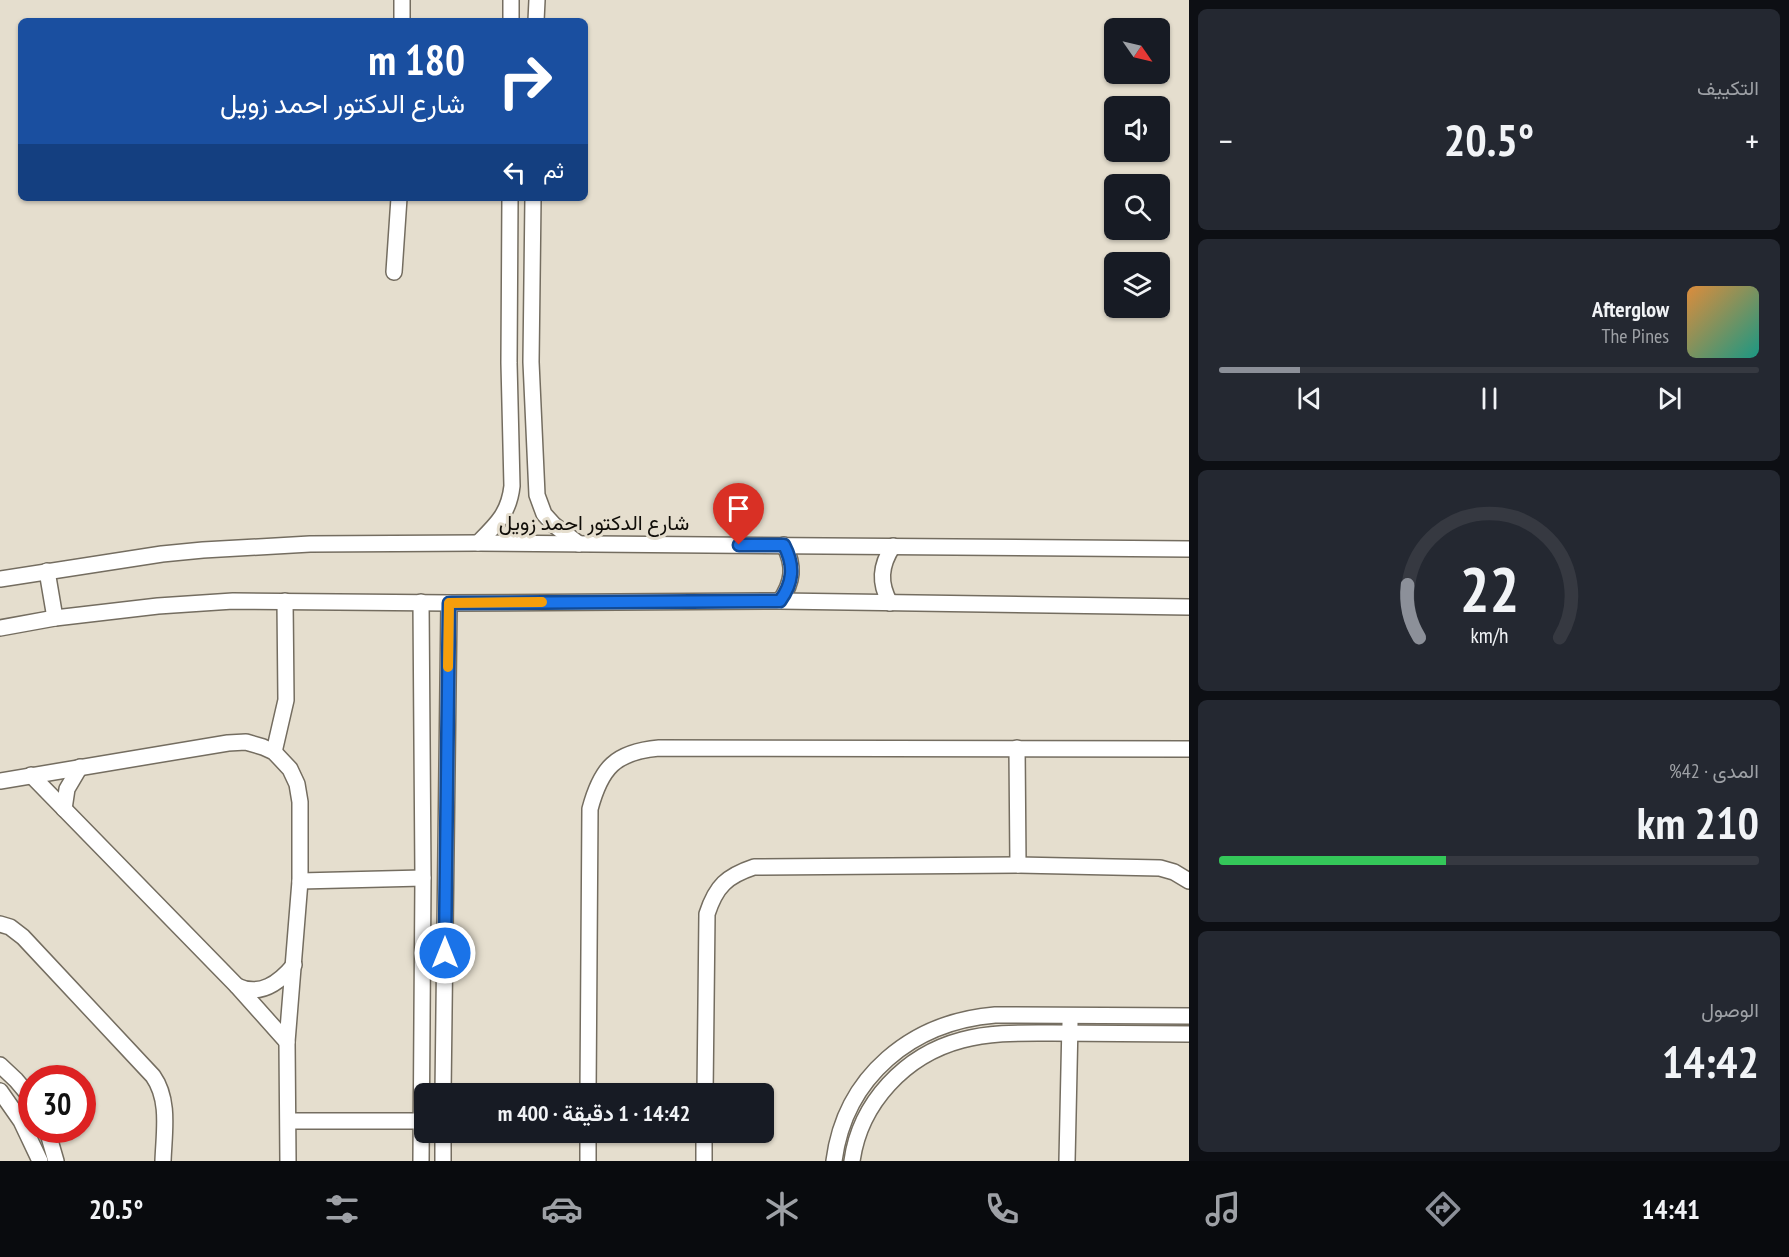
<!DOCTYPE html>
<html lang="ar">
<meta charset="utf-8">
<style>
:root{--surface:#171b24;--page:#242831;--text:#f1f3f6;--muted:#9ea1a6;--line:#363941;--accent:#8c9099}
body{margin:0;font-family:"PT Sans Narrow",Vazirmatn,sans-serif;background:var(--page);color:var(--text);direction:rtl;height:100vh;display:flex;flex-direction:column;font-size:22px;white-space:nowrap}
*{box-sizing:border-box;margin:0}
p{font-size:20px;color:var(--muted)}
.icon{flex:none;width:33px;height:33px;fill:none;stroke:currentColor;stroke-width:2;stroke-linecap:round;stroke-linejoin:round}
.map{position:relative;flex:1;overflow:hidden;direction:ltr}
.panel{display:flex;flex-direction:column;gap:9px;padding:9px;background:#0d0f14;width:600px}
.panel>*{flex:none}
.top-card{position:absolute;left:18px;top:18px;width:570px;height:183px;border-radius:9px;box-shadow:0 2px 4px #0004;direction:rtl;background:#1a4fa0;color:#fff;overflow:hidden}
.needle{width:39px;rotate:124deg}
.controls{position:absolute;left:1104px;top:18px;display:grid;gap:12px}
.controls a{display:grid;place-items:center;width:66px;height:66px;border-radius:9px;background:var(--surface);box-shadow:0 2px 4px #0004;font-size:30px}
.speed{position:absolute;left:18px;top:1065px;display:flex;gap:12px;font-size:30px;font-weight:700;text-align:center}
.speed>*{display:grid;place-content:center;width:78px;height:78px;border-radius:50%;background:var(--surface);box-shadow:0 2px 4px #0004;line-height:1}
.speed .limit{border:9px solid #d22;background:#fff;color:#111}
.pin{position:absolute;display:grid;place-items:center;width:51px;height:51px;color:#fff;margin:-62px -26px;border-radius:50% 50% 50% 0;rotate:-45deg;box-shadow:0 0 6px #0007}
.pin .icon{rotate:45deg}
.me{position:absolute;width:66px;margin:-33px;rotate:0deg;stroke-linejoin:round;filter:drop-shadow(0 0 4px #0008)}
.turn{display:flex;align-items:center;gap:21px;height:126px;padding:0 24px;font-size:27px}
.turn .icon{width:78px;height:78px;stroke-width:2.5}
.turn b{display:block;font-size:42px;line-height:51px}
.then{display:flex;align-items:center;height:57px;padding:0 24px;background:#0003;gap:12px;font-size:22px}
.big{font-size:45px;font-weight:600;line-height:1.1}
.panel .widget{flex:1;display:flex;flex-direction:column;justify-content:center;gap:9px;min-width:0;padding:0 21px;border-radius:9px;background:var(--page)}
.panel .dial{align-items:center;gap:0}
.dial svg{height:156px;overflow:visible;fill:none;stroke:var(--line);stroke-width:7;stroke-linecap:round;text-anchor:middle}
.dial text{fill:var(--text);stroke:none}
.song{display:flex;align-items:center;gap:18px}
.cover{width:72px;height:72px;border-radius:9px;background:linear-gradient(135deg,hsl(30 70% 55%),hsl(170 70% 35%))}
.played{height:6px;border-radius:3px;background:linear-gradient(90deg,var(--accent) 15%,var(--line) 15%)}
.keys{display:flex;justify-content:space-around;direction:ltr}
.heat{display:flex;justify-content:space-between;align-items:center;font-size:33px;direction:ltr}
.charge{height:9px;border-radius:4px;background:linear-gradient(90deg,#34c759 42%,var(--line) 0)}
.trip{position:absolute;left:414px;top:1083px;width:360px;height:60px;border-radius:9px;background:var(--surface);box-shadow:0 2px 4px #0004;font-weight:600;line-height:60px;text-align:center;direction:rtl}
.dock{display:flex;height:96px;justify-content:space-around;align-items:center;background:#090b0e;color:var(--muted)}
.dock .icon{width:42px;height:42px}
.dock .current{color:var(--accent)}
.dock b{font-size:27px;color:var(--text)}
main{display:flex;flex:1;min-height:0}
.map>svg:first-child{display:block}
</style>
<main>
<section class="panel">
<div class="widget"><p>التكييف</p>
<div class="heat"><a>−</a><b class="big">20.5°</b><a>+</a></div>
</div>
<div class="widget">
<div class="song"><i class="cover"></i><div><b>Afterglow</b><p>The Pines</p></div></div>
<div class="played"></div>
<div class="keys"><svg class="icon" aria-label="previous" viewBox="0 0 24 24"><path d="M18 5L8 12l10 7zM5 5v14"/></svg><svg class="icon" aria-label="pause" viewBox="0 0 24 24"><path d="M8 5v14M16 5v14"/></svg><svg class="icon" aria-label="next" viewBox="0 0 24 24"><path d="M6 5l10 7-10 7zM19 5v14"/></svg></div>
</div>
<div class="widget dial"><svg viewBox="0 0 100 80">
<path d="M14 69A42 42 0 1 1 86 69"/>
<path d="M14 69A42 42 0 0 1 8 42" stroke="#8c9099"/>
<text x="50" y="56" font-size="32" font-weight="700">22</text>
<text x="50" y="72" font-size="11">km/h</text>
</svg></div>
<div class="widget"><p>المدى · 42%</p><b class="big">210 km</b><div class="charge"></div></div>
<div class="widget"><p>الوصول</p><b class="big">14:42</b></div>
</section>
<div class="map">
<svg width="1189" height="1161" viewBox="0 0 1189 1161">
<rect width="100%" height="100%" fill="#e5dece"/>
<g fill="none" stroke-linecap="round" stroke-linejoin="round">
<g stroke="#746d60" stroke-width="18">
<g id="minor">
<path d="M402 21V0"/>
<path d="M511 21V0"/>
<path d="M536 21 537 0"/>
<path d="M533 198 531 362 537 495 544 514 554 525 579 544"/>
<path d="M394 272 399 198"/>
<path d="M478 543C497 524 509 513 512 486L509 363 510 198"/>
<path d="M47 571 55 618"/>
<path d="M0 579 162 554 203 550 310 544 478 543 1189 549"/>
<path d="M780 601C793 582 795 566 784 545"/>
<path d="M890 603C879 583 880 566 893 546"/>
<path d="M0 628 55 618 158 606 233 601 449 603 780 601 1189 607"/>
<path d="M1017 748 1018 865"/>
<path d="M274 752 286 700 285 601"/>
<path d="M31 775 237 986 287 1042"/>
<path d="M0 781 228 743 246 742 263 747 274 752 290 769 297 784 300 802V881L287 1042 288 1161"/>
<path d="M64 809 67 789 80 767"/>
<path d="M300 881 423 878"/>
<path d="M0 924 10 927 23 937 153 1076C170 1100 164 1132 163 1161"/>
<path d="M237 986C260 997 279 983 294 965"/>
<path d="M0 1065 16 1080 32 1099"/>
<path d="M0 1091 21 1121 40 1161"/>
<path d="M443 1094 449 603"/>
<path d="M588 1094 590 809C601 768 615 752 659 748L1189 749"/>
<path d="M705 1094 707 914C716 886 727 876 754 867L1018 865 1160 868 1174 872 1189 881"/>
<path d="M289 1121H421"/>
<path d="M47 1130 56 1161"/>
<path d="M421 1161 423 878 421 602"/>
<path d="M443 1161V1132"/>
<path d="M588 1161V1132"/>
<path d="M704 1161V1132"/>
<path d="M834 1161C845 1076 912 1022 995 1015L1189 1016"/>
<path d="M852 1161C860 1103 905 1055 962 1040 991 1032 1022 1033 1052 1033 1098 1033 1143 1034 1189 1034"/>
<path d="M1067 1161 1070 1023"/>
</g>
</g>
<use href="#minor" stroke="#fff" stroke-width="15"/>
</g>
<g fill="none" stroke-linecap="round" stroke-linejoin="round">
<g stroke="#114b97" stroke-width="15">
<path id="route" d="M445 953 449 603 780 601C793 583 795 566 784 545H739"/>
</g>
<use href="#route" stroke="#1a73e8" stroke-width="10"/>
<path stroke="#f59e0b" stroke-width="10" d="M448 667 449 603 542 602"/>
</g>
<g text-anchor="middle" stroke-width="6" stroke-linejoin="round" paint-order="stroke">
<g font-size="21" fill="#100d08" stroke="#e5dece">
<text x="594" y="530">شارع الدكتور احمد زويل</text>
</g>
</g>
</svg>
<div class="controls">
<a><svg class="needle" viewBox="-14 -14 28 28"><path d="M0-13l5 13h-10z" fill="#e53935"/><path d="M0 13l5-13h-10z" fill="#9ea1a6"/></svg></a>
<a><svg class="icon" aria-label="sound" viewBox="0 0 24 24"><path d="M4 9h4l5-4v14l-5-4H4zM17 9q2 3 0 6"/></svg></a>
<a><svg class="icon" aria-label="search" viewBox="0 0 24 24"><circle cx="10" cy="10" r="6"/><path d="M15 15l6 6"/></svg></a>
<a><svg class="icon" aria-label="layers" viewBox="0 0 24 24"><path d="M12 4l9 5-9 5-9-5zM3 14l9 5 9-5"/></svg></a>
</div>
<div class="speed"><div class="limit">30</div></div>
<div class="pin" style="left:739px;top:545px;background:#d93025"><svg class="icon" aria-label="arrive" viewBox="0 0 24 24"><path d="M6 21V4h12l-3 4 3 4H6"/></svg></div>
<svg class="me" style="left:445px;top:953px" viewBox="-20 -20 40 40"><circle r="17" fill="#1a73e8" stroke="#fff" stroke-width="3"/><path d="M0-11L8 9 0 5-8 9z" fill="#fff"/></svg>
<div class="trip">14:42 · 1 دقيقة · 400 m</div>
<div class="top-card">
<div class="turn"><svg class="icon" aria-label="right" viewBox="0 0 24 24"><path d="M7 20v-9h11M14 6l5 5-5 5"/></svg><div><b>180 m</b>شارع الدكتور احمد زويل</div></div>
<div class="then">ثم<svg class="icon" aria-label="left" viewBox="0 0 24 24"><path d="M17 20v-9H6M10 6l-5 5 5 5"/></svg></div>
</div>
</div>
</main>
<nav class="dock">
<b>14:41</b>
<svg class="icon current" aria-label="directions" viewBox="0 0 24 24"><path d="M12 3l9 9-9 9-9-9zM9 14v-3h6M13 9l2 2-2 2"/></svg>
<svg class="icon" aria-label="music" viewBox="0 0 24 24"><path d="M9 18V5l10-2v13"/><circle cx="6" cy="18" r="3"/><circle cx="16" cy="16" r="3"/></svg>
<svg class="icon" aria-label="phone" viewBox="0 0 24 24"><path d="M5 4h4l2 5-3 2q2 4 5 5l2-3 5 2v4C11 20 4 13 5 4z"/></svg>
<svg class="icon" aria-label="climate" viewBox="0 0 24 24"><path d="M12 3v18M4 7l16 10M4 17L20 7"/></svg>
<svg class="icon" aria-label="car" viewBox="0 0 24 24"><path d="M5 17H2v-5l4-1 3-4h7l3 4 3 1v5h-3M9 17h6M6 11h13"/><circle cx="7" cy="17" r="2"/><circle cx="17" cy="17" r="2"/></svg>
<svg class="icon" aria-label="filters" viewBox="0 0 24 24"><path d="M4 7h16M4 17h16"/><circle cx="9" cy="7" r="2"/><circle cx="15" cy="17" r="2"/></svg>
<b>20.5°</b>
</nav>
